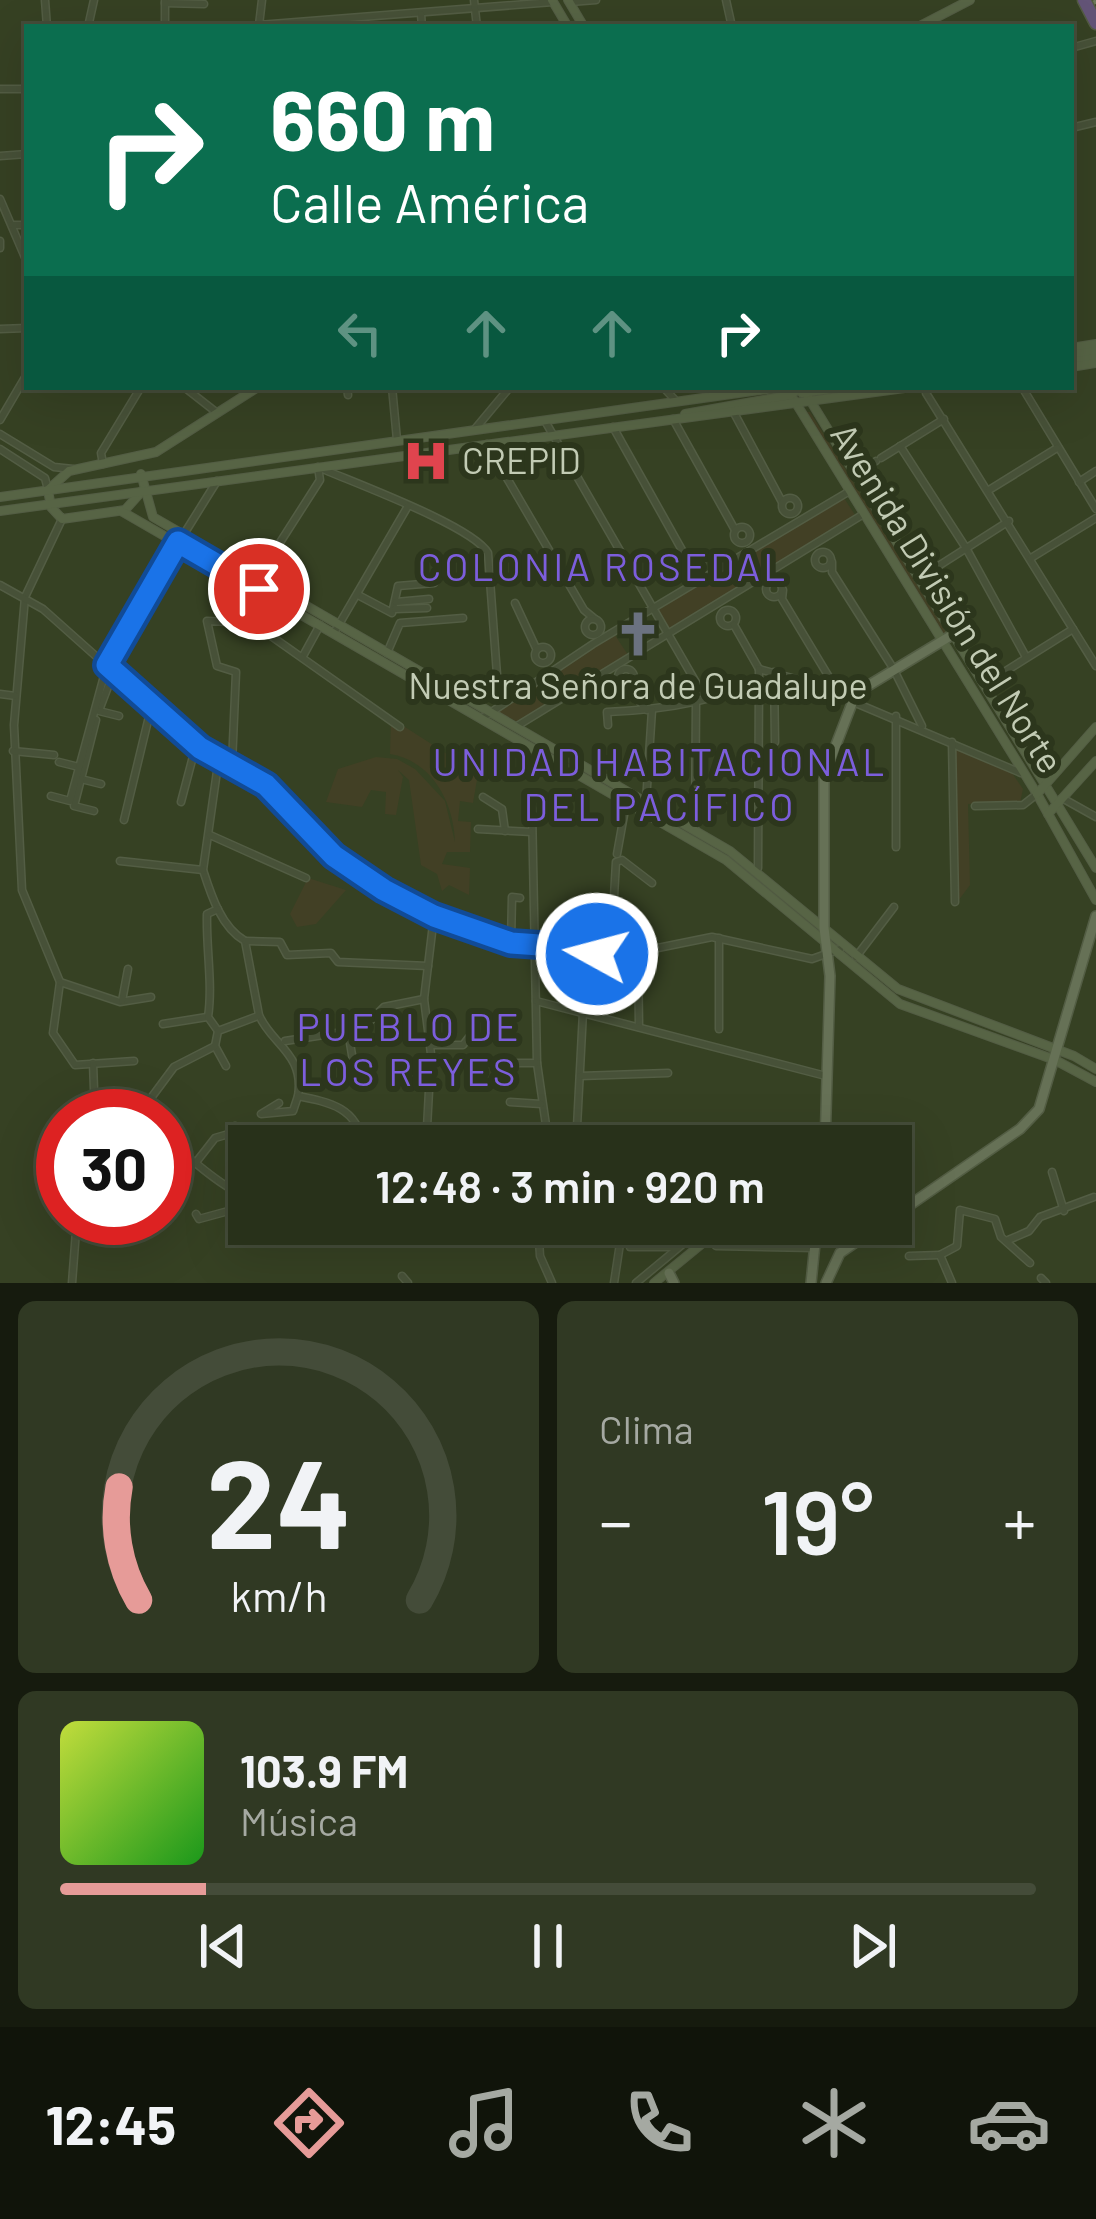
<!DOCTYPE html>
<html lang="es">
<meta charset="utf-8">
<style>
:root{--surface:#28311a;--page:#303923;--text:#f1f3f6;--muted:#a5a9a2;--line:#444c39;--accent:#e69b98}
body{margin:0;font-family:Barlow,sans-serif;background:var(--page);color:var(--text);height:100vh;display:flex;flex-direction:column;font-size:45px;white-space:nowrap}
*{box-sizing:border-box;margin:0}
p{font-size:39px;color:var(--muted)}
.icon{flex:none;width:66px;height:66px;fill:none;stroke:currentColor;stroke-width:2;stroke-linecap:round;stroke-linejoin:round}
.map{position:relative;height:1283px;overflow:hidden}
.details{display:flex;flex-direction:column;gap:18px;padding:18px;background:#161b0e;flex:1}
.details>*{flex:none}
.hud{position:absolute;left:24px;top:24px;width:1050px;height:366px;border-radius:0px;box-shadow:0 12px 48px #0002,0 0 0 3px var(--line);background:#0b6e4f;color:#fff;overflow:hidden}
.speed{position:absolute;left:36px;top:1089px;display:flex;gap:24px;font-size:60px;font-weight:700;text-align:center}
.speed>*{display:grid;place-content:center;width:156px;height:156px;border-radius:50%;background:var(--surface);box-shadow:0 12px 48px #0002,0 0 0 3px var(--line);line-height:1}
.speed .limit{border:18px solid #d22;background:#fff;color:#111}
.pin{position:absolute;display:grid;place-items:center;width:102px;height:102px;color:#fff;margin:-51px;border:6px solid #fff;border-radius:50%;box-shadow:0 3px 12px #0007}
.me{position:absolute;width:132px;margin:-66px;rotate:277deg;stroke-linejoin:round;filter:drop-shadow(0 0 9px #0008)}
.turn{display:flex;align-items:center;gap:42px;height:252px;padding:0 48px;font-size:54px}
.turn .icon{width:156px;height:156px;stroke-width:2.5}
.turn b{display:block;font-size:84px;line-height:102px}
.lanes{display:flex;align-items:center;height:114px;padding:0 48px;background:#0003;justify-content:center;gap:60px;direction:ltr}
.lanes .off{opacity:.35}
.big{font-size:90px;font-weight:600;line-height:1.1}
.details .card{flex:1;display:flex;flex-direction:column;justify-content:center;gap:18px;min-width:0;padding:0 42px;border-radius:18px;background:var(--page)}
.details .dial{align-items:center;gap:0}
.dial svg{height:312px;overflow:visible;fill:none;stroke:var(--line);stroke-width:7;stroke-linecap:round;text-anchor:middle}
.dial text{fill:var(--text);stroke:none}
.song{display:flex;align-items:center;gap:36px}
.cover{width:144px;height:144px;border-radius:18px;background:linear-gradient(135deg,hsl(70 70% 55%),hsl(120 70% 35%))}
.played{height:12px;border-radius:6px;background:linear-gradient(90deg,var(--accent) 15%,var(--line) 15%)}
.keys{display:flex;justify-content:space-around;direction:ltr}
.heat{display:flex;justify-content:space-between;align-items:center;font-size:66px;direction:ltr}
.details .tiles{flex:1;display:grid;gap:18px;grid-template-columns:1fr 1fr}
.card:last-child{grid-column:span 2}
.trip{position:absolute;left:228px;top:1125px;width:684px;height:120px;border-radius:0px;background:var(--surface);box-shadow:0 12px 48px #0002,0 0 0 3px var(--line);font-weight:600;line-height:120px;text-align:center}
.dock{display:flex;height:192px;justify-content:space-around;align-items:center;background:#10140a;color:var(--muted)}
.dock .icon{width:84px;height:84px}
.dock .active{color:var(--accent)}
.dock b{font-size:54px;color:var(--text)}
.map>svg:first-child{display:block}
</style>
<div class="map">
<svg width="1096" height="1283" viewBox="0 0 1096 1283">
<rect width="100%" height="100%" fill="#364123"/>
<g fill="#424025">
<path d="M803 412H810L946 632 940 636Z"/>
<path d="M844 498 855 515 671 631 656 607Z"/>
<path d="M613 632 628 655 519 723 493 709Z"/>
<path d="M391 718 478 774 473 803 460 801 458 821 471 822 470 852H447L442 864 470 868 469 895 449 885 442 891 437 874 421 865 409 780 398 770 403 777 396 815 385 814 386 792 371 790 362 807 326 802 338 769 376 757 397 759 415 769 445 801 455 842C454 804 433 761 390 754Z"/>
<path d="M954 745 1010 770 1023 789 1020 803 968 804 970 885 958 901Z"/>
<path d="M308 878 346 890 316 924 297 927 290 914Z"/>
</g>
<g fill="none" stroke-linecap="round" stroke-linejoin="round">
<g stroke="#535d44" stroke-width="9">
<g id="street">
<path d="M45 0 47 27"/>
<path d="M262 0 259 25 553 2"/>
<path d="M474 0 477 27"/>
<path d="M726 0 732 27"/>
<path d="M570 2 596 0"/>
<path d="M165 3 204 4"/>
<path d="M421 14 422 27"/>
<path d="M88 27 94 0"/>
<path d="M165 27V1"/>
<path d="M1071 48 1096 41"/>
<path d="M0 89H27"/>
<path d="M1071 128 1096 122"/>
<path d="M0 156 27 154"/>
<path d="M0 199 27 262"/>
<path d="M12 225H27"/>
<path d="M0 241V248"/>
<path d="M0 329 27 328"/>
<path d="M184 387 216 412"/>
<path d="M347 387 348 395"/>
<path d="M392 387 397 440"/>
<path d="M663 387 676 401"/>
<path d="M1022 387 1096 509"/>
<path d="M926 393 1096 666"/>
<path d="M733 411 782 502"/>
<path d="M673 419 735 530"/>
<path d="M0 420 27 374"/>
<path d="M545 421 705 698"/>
<path d="M613 427 687 559"/>
<path d="M475 429 510 387"/>
<path d="M0 434 54 467 73 469"/>
<path d="M487 444 584 610 595 619"/>
<path d="M900 446 966 548 1026 657"/>
<path d="M0 449 45 478 48 490"/>
<path d="M881 458 944 419"/>
<path d="M103 464 101 453 141 387"/>
<path d="M854 474 876 461"/>
<path d="M1079 482 1096 471"/>
<path d="M989 490 1057 448"/>
<circle cx="790" cy="506" r="8"/>
<path d="M62 519 25 597 14 725 22 890 60 982 53 1033 75 1065 134 1061"/>
<circle cx="742" cy="535" r="8"/>
<path d="M184 534 217 481"/>
<circle cx="823" cy="560" r="8"/>
<circle cx="694" cy="563" r="8"/>
<path d="M1031 558 1096 518"/>
<path d="M832 562V572L893 668 922 726"/>
<path d="M918 579 1009 521"/>
<path d="M256 580 320 480 318 467C352 482 473 526 488 553L499 702"/>
<circle cx="774" cy="589" r="8"/>
<path d="M0 585 43 609 200 749 266 785 334 856 434 916 532 947 638 952 712 937 812 959 840 949"/>
<path d="M783 590 782 599 835 687"/>
<path d="M358 595 392 613 398 586 434 583"/>
<path d="M396 602 429 599"/>
<path d="M515 603 536 648"/>
<path d="M395 609 427 608"/>
<circle cx="728" cy="618" r="8"/>
<circle cx="593" cy="627" r="8"/>
<path d="M254 622 273 597"/>
<path d="M734 625 759 669"/>
<path d="M334 633 408 506"/>
<circle cx="543" cy="655" r="8"/>
<path d="M387 653 400 623 463 618"/>
<path d="M303 656 320 625"/>
<circle cx="626" cy="677" r="8"/>
<path d="M759 669 836 690 851 701 1021 773"/>
<path d="M774 672 775 742"/>
<path d="M985 684 1073 629"/>
<path d="M626 686 647 710"/>
<path d="M0 694 16 696"/>
<path d="M100 708 114 671"/>
<path d="M99 711 119 716"/>
<path d="M481 719 593 644 848 492"/>
<path d="M96 720 81 779 101 784"/>
<path d="M608 725 607 712C657 710 715 703 759 679V669"/>
<path d="M517 726 862 515"/>
<path d="M952 742 955 902"/>
<path d="M13 751 54 755"/>
<path d="M219 757 203 870C211 895 221 927 245 941L259 1015C271 1044 305 1054 298 1096 329 1102 359 1108 362 1145L369 1146"/>
<path d="M59 762 79 767"/>
<path d="M232 764 236 672 217 666 207 621 230 622 237 612 400 727"/>
<path d="M81 779 74 806 94 811"/>
<path d="M51 796 70 801 107 665 178 542"/>
<path d="M483 797 502 809 505 831"/>
<path d="M1062 798 1096 817"/>
<path d="M181 802 196 745"/>
<path d="M646 802 652 710"/>
<path d="M975 806 1023 805 1037 794"/>
<path d="M532 808 537 1063 549 1146"/>
<path d="M124 820 152 704"/>
<path d="M478 829 532 832"/>
<path d="M695 831 696 702"/>
<path d="M210 835 306 878"/>
<path d="M896 847V716"/>
<path d="M617 854 626 804"/>
<path d="M120 861 203 870"/>
<path d="M758 868 759 679"/>
<path d="M719 938V1029"/>
<path d="M245 941 280 942 287 955 331 953 338 962 428 966"/>
<path d="M511 942 512 897 520 898"/>
<path d="M611 949 616 862 622 860 652 883"/>
<path d="M638 953 639 1027"/>
<path d="M856 957 894 907"/>
<path d="M60 982 120 1002 151 997"/>
<path d="M122 1001 128 969"/>
<path d="M536 1001 826 1076"/>
<path d="M583 1012 576 1146 602 1140 620 1146"/>
<path d="M596 1016 597 949"/>
<path d="M163 1024 207 1017"/>
<path d="M218 1031 208 1017C213 984 206 949 207 914L218 909"/>
<path d="M348 1031 356 1079"/>
<path d="M285 1041 362 1029 384 1007 424 999"/>
<path d="M431 1045H463L473 1032 476 1013"/>
<path d="M215 1046 226 1066"/>
<path d="M93 1063 95 1116"/>
<path d="M510 1063H537"/>
<path d="M356 1064H365L367 1081"/>
<path d="M580 1076 668 1073"/>
<path d="M510 1102 541 1104"/>
<path d="M279 1103 261 1114 293 1111 298 1096"/>
<path d="M141 1107 150 1116"/>
<path d="M125 1116 148 1102 174 1067 215 1046 218 1031 258 1016"/>
<path d="M165 1126 170 1128V1144C195 1160 212 1180 237 1192L230 1221H249"/>
<path d="M826 1143 872 1146"/>
<path d="M426 1146 431 1054 424 999 434 916"/>
<path d="M891 1147 901 1148"/>
<path d="M197 1161 215 1138 232 1133 235 1126"/>
<path d="M1052 1172 1064 1211"/>
<path d="M236 1204 249 1202"/>
<path d="M196 1214 199 1219 232 1210"/>
<path d="M462 1224 482 1240 539 1243"/>
<path d="M538 1224 540 1256 552 1283"/>
<path d="M1006 1241 1029 1231 1040 1217 1094 1197"/>
<path d="M716 1246 814 1248"/>
<path d="M630 1247H676"/>
<path d="M909 1256 940 1255"/>
<path d="M402 1276 408 1283"/>
<path d="M1041 1278 1046 1283"/>
<path d="M72 1283 77 1218"/>
<path d="M614 1283 623 1224"/>
<path d="M636 1283 707 1224"/>
<path d="M952 1283 940 1255 957 1246 960 1210 995 1219 1001 1237 1030 1263"/>
</g>
</g>
<g stroke="#535d44" stroke-width="10">
<g id="secondary">
<path d="M552 0 568 27"/>
<path d="M568 0 584 27"/>
<path d="M918 27 970 0"/>
<path d="M1071 348 1096 344"/>
<path d="M1071 355 1096 351"/>
<path d="M1071 362 1096 358"/>
<path d="M1071 367 1096 363"/>
<path d="M786 387 1037 794 1096 900"/>
<path d="M802 387 1096 868"/>
<path d="M802 393 845 387"/>
<path d="M685 414 791 395 800 387"/>
<path d="M141 474 153 517 730 851 898 989 1074 1056 1096 1069"/>
<path d="M143 490 125 510 62 519 51 507 48 490 69 471 156 452 258 387"/>
<path d="M0 497 781 387"/>
<path d="M0 511 912 387"/>
<path d="M121 511 726 860 900 1004 1055 1060 1096 1082"/>
<path d="M1037 794 1096 727"/>
<path d="M1048 814 1096 761"/>
<path d="M654 1283 726 1224"/>
</g>
</g>
<g stroke="#535d44" stroke-width="12">
<g id="primary">
<path d="M825 1146 830 976 824 928V776L856 693 952 635"/>
<path d="M891 1218 1020 1129 1039 1109 1096 916"/>
<path d="M669 1273 674 1283"/>
<path d="M811 1283 817 1224"/>
<path d="M826 1283 840 1253 882 1224"/>
</g>
</g>
<g stroke="#525b42" stroke-width="15">
<path id="highway" d="M1084 0 1096 23"/>
</g>
<use href="#street" stroke="#475138" stroke-width="6"/>
<use href="#secondary" stroke="#576445" stroke-width="8"/>
<use href="#primary" stroke="#667156" stroke-width="9"/>
<use href="#highway" stroke="#635477" stroke-width="12"/>
<path stroke="#6c7859" stroke-width="3" stroke-dasharray="12 12" stroke-linecap="butt" d="M1094 0 1096 4"/>
</g>
<g fill="none" stroke-linecap="round" stroke-linejoin="round">
<g stroke="#114b97" stroke-width="30">
<path id="route" d="M259 589 178 542 107 665 200 748 266 785 334 856 384 890 434 916 511 943 597 949V954"/>
</g>
<use href="#route" stroke="#1a73e8" stroke-width="21"/>
</g>
<defs>
<g id="hospital-bare" transform="scale(3.6)"><path d="M-5-5h3v3.5h4V-5h3V5h-3V1.5h-4V5h-3Z" fill="#e0444e" stroke="#2c361c" stroke-width="2.5" paint-order="stroke"/></g>
<g id="church-bare" transform="scale(3.6)"><path d="M-1.2-6h2.4v3.5h3.3v2.4h-3.3V6h-2.4V-.1h-3.3v-2.4h3.3Z" fill="#6b7280" stroke="#2c361c" stroke-width="2.5" paint-order="stroke"/></g>
</defs>
<g fill-rule="evenodd">
<use href="#hospital-bare" x="426" y="461"/>
<use href="#church-bare" x="638" y="634"/>
</g>
<g text-anchor="middle" stroke-width="12" stroke-linejoin="round" paint-order="stroke">
<g font-size="36" fill="#c2cbb4" stroke="#2c361c" text-anchor="start">
<text x="462" y="474">CREPID</text>
<text x="638" y="699" text-anchor="middle">Nuestra Señora de Guadalupe</text>
</g>
<g font-size="36" fill="#c2cbb4" stroke="#2c361c">
<text transform="translate(947 598) rotate(58)" y="13">Avenida División del Norte</text>
</g>
<g font-size="39" letter-spacing="3" fill="#7c5edc" stroke="#2c361c">
<text x="603" y="581">COLONIA ROSEDAL</text>
<text x="660" y="776">UNIDAD HABITACIONAL<tspan x="660" dy="45">DEL PACÍFICO</tspan></text>
<text x="409" y="1041">PUEBLO DE<tspan x="409" dy="45">LOS REYES</tspan></text>
</g>
</g>
</svg>
<div class="speed"><div class="limit">30</div></div>
<div class="pin" style="left:259px;top:589px;background:#d93025"><svg class="icon" aria-label="arrive" viewBox="0 0 24 24"><path d="M6 21V4h12l-3 4 3 4H6"/></svg></div>
<svg class="me" style="left:597px;top:954px" viewBox="-20 -20 40 40"><circle r="17" fill="#1a73e8" stroke="#fff" stroke-width="3"/><path d="M0-11L8 9 0 5-8 9z" fill="#fff"/></svg>
<div class="trip">12:48 · 3 min · 920 m</div>
<div class="hud">
<div class="turn"><svg class="icon" aria-label="right" viewBox="0 0 24 24"><path d="M7 20v-9h11M14 6l5 5-5 5"/></svg><div><b>660 m</b>Calle América</div></div>
<div class="lanes"><svg class="icon off" aria-label="left" viewBox="0 0 24 24"><path d="M17 20v-9H6M10 6l-5 5 5 5"/></svg><svg class="icon off" aria-label="ahead" viewBox="0 0 24 24"><path d="M12 20V5M6 11l6-6 6 6"/></svg><svg class="icon off" aria-label="ahead" viewBox="0 0 24 24"><path d="M12 20V5M6 11l6-6 6 6"/></svg><svg class="icon" aria-label="right" viewBox="0 0 24 24"><path d="M7 20v-9h11M14 6l5 5-5 5"/></svg></div>
</div>
</div>
<section class="details">
<div class="tiles">
<div class="card dial"><svg viewBox="0 0 100 80">
<path d="M14 69A42 42 0 1 1 86 69"/>
<path d="M14 69A42 42 0 0 1 9 40" stroke="#e69b98"/>
<text x="50" y="56" font-size="32" font-weight="700">24</text>
<text x="50" y="72" font-size="11">km/h</text>
</svg></div>
<div class="card"><p>Clima</p>
<div class="heat"><a>−</a><b class="big">19°</b><a>+</a></div>
</div>
<div class="card">
<div class="song"><i class="cover"></i><div><b>103.9 FM</b><p>Música</p></div></div>
<div class="played"></div>
<div class="keys"><svg class="icon" aria-label="previous" viewBox="0 0 24 24"><path d="M18 5L8 12l10 7zM5 5v14"/></svg><svg class="icon" aria-label="pause" viewBox="0 0 24 24"><path d="M8 5v14M16 5v14"/></svg><svg class="icon" aria-label="next" viewBox="0 0 24 24"><path d="M6 5l10 7-10 7zM19 5v14"/></svg></div>
</div>
</div>
</section>
<nav class="dock">
<b>12:45</b>
<svg class="icon active" aria-label="directions" viewBox="0 0 24 24"><path d="M12 3l9 9-9 9-9-9zM9 14v-3h6M13 9l2 2-2 2"/></svg>
<svg class="icon" aria-label="music" viewBox="0 0 24 24"><path d="M9 18V5l10-2v13"/><circle cx="6" cy="18" r="3"/><circle cx="16" cy="16" r="3"/></svg>
<svg class="icon" aria-label="phone" viewBox="0 0 24 24"><path d="M5 4h4l2 5-3 2q2 4 5 5l2-3 5 2v4C11 20 4 13 5 4z"/></svg>
<svg class="icon" aria-label="climate" viewBox="0 0 24 24"><path d="M12 3v18M4 7l16 10M4 17L20 7"/></svg>
<svg class="icon" aria-label="car" viewBox="0 0 24 24"><path d="M5 17H2v-5l4-1 3-4h7l3 4 3 1v5h-3M9 17h6M6 11h13"/><circle cx="7" cy="17" r="2"/><circle cx="17" cy="17" r="2"/></svg>
</nav>
